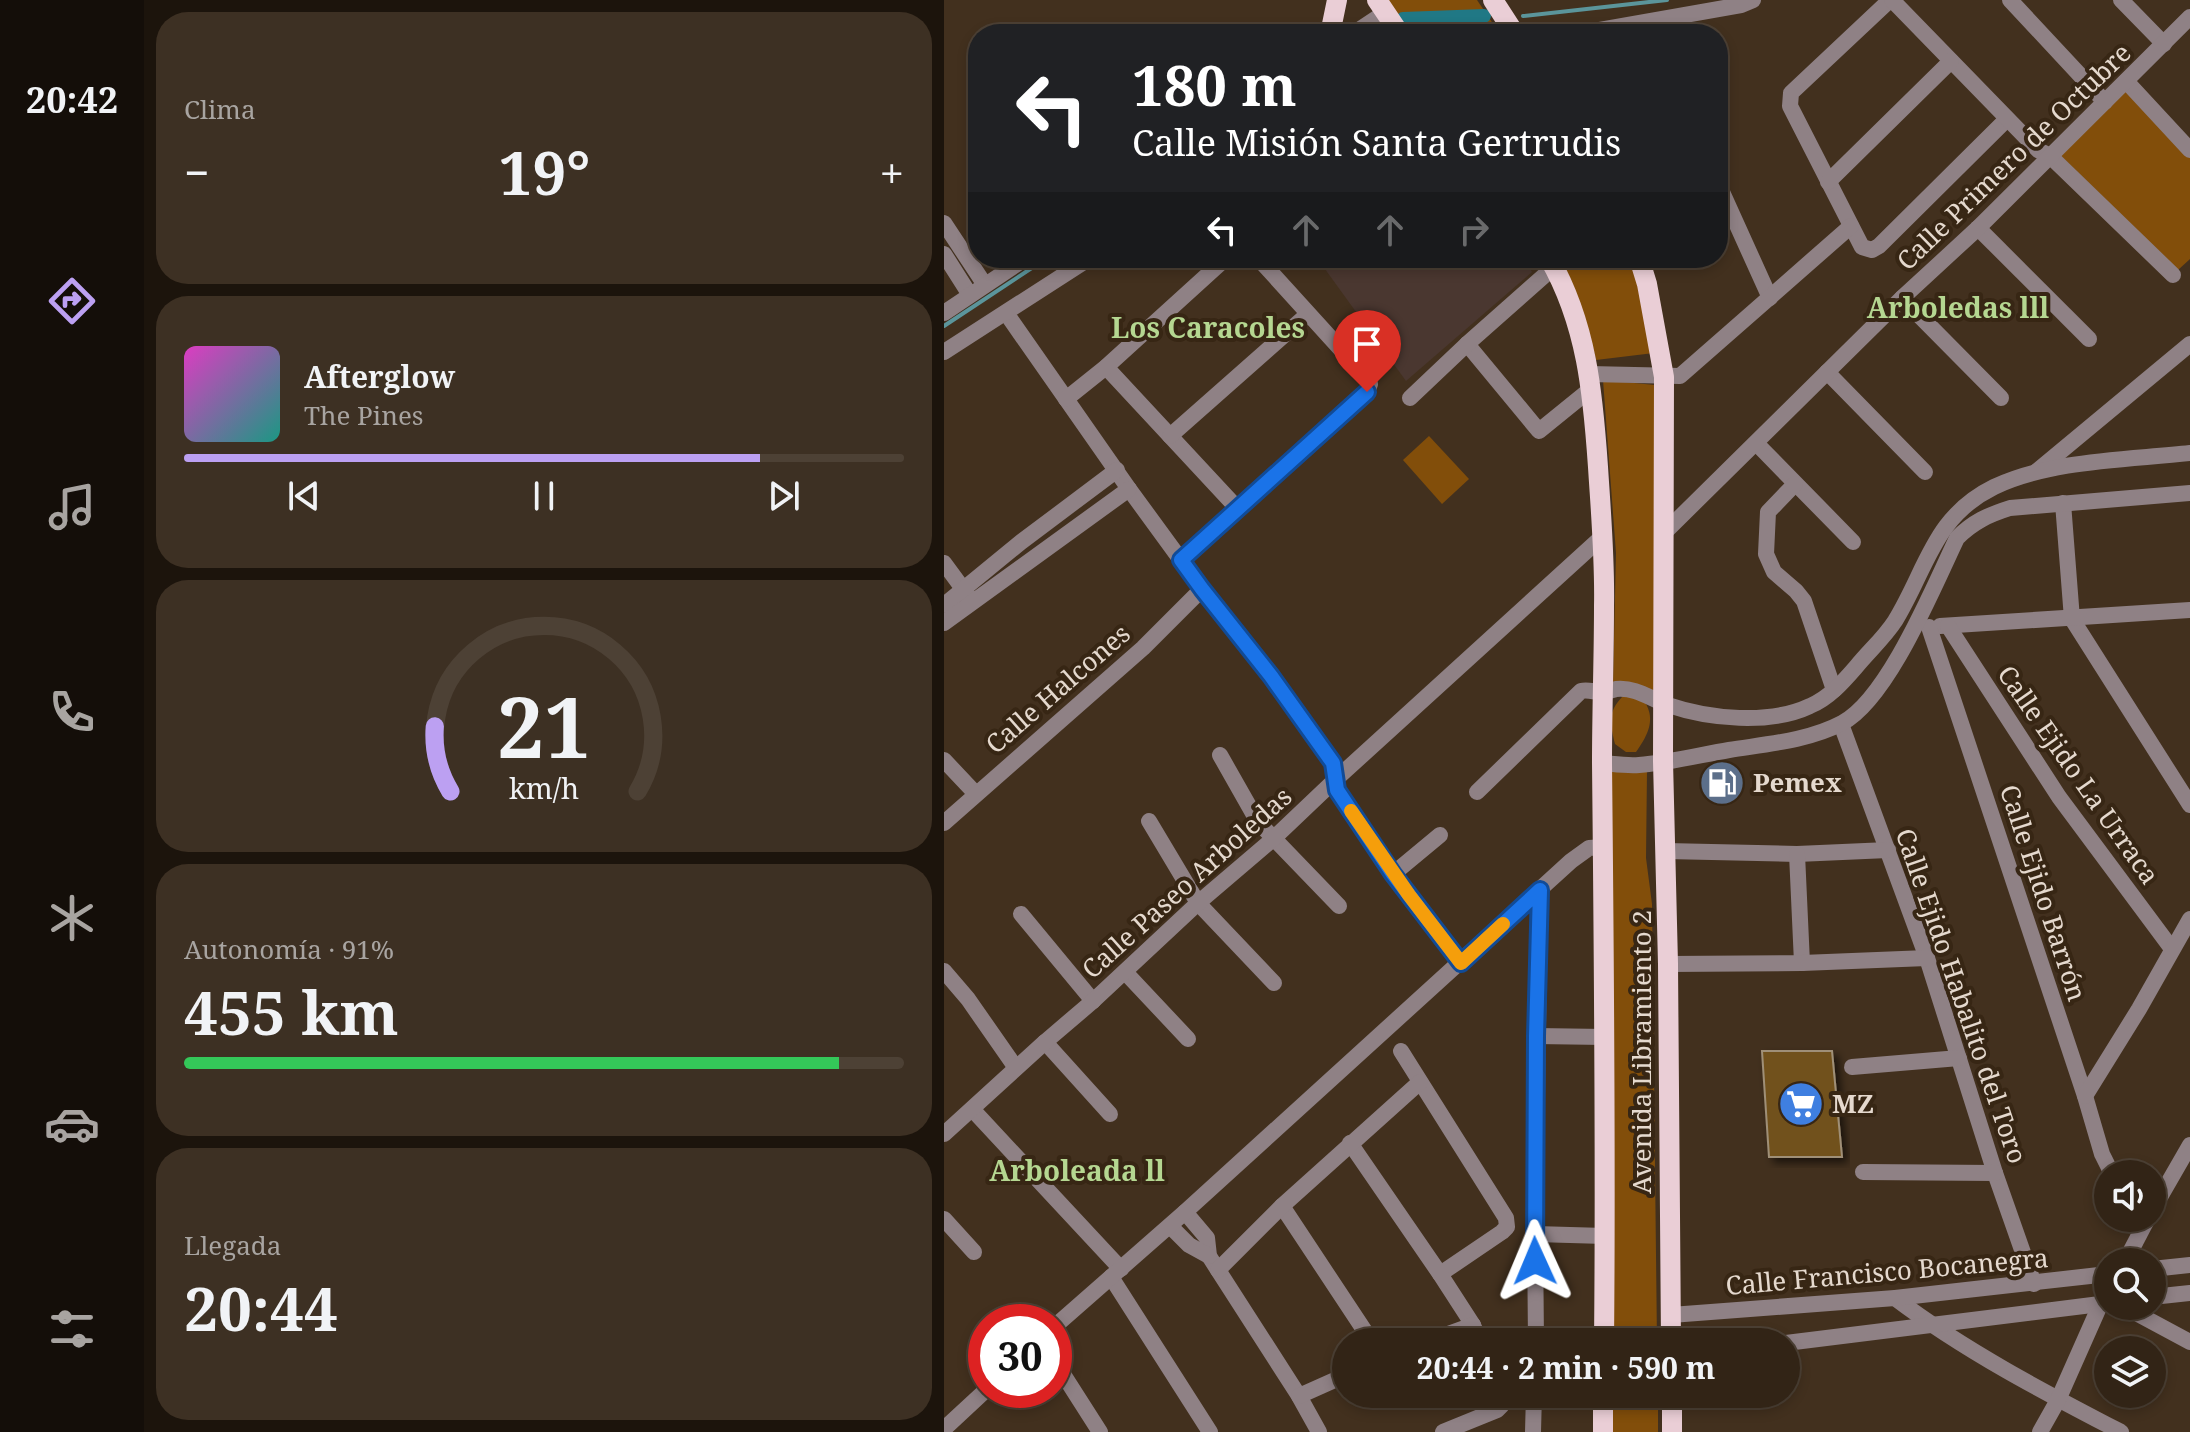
<!DOCTYPE html>
<html lang="es">
<meta charset="utf-8">
<style>
:root{--surface:#322416;--page:#3d3023;--text:#f1f3f6;--muted:#a8a4a1;--line:#4d4135;--accent:#bca0f2}
body{margin:0;font-family:"Noto Serif",serif;background:var(--page);color:var(--text);height:100vh;display:flex;flex-direction:column;font-size:30px;white-space:nowrap}
*{box-sizing:border-box;margin:0}
p{font-size:26px;color:var(--muted)}
.icon{flex:none;width:44px;height:44px;fill:none;stroke:currentColor;stroke-width:2;stroke-linecap:round;stroke-linejoin:round}
.map{position:relative;flex:1;overflow:hidden}
.panel{display:flex;flex-direction:column;gap:12px;padding:12px;background:#1c140c;width:800px}
.panel>*{flex:none}
.banner{position:absolute;left:24px;top:24px;width:760px;height:244px;border-radius:32px;box-shadow:0 4px 12px #0003,0 0 0 2px var(--line);background:#202124;color:#fff;overflow:hidden}
.fabs{position:absolute;left:1150px;top:1160px;display:grid;gap:16px}
.fabs a{display:grid;place-items:center;width:72px;height:72px;border-radius:50%;background:var(--surface);box-shadow:0 4px 12px #0003,0 0 0 2px var(--line);font-size:40px}
.speed{position:absolute;left:24px;top:1304px;display:flex;gap:16px;font-size:40px;font-weight:700;text-align:center}
.speed>*{display:grid;place-content:center;width:104px;height:104px;border-radius:50%;background:var(--surface);box-shadow:0 4px 12px #0003,0 0 0 2px var(--line);line-height:1}
.speed .limit{border:12px solid #d22;background:#fff;color:#111}
.pin{position:absolute;display:grid;place-items:center;width:68px;height:68px;color:#fff;margin:-82px -34px;border-radius:50% 50% 50% 0;rotate:-45deg;box-shadow:0 0 8px #0007}
.pin .icon{rotate:45deg}
.me{position:absolute;width:88px;margin:-44px;rotate:359deg;stroke-linejoin:round;filter:drop-shadow(0 0 6px #0008)}
.turn{display:flex;align-items:center;gap:28px;height:168px;padding:0 32px;font-size:36px}
.turn .icon{width:104px;height:104px;stroke-width:2.5}
.turn b{display:block;font-size:56px;line-height:68px}
.lanes{display:flex;align-items:center;height:76px;padding:0 32px;background:#0003;justify-content:center;gap:40px;direction:ltr}
.lanes .off{opacity:.35}
.big{font-size:60px;font-weight:700;line-height:1.1}
.panel .widget{flex:1;display:flex;flex-direction:column;justify-content:center;gap:12px;min-width:0;padding:0 28px;border-radius:32px;background:var(--page)}
.panel .dial{align-items:center;gap:0}
.dial svg{height:208px;overflow:visible;fill:none;stroke:var(--line);stroke-width:7;stroke-linecap:round;text-anchor:middle}
.dial text{fill:var(--text);stroke:none}
.song{display:flex;align-items:center;gap:24px}
.cover{width:96px;height:96px;border-radius:12px;background:linear-gradient(135deg,hsl(310 70% 55%),hsl(170 70% 35%))}
.played{height:8px;border-radius:4px;background:linear-gradient(90deg,var(--accent) 80%,var(--line) 80%)}
.keys{display:flex;justify-content:space-around;direction:ltr}
.heat{display:flex;justify-content:space-between;align-items:center;font-size:44px;direction:ltr}
.charge{height:12px;border-radius:6px;background:linear-gradient(90deg,#34c759 91%,var(--line) 0)}
.trip{position:absolute;left:388px;top:1328px;width:468px;height:80px;border-radius:40px;background:var(--surface);box-shadow:0 4px 12px #0003,0 0 0 2px var(--line);font-weight:700;line-height:80px;text-align:center}
main{display:flex;flex:1;min-height:0}
.tabs{display:flex;flex-direction:column;width:144px;justify-content:space-around;align-items:center;background:#140e09;color:var(--muted)}
.tabs .icon{width:56px;height:56px}
.tabs .selected{color:var(--accent)}
.tabs b{font-size:36px;color:var(--text)}
.map>svg:first-child{display:block}
</style>
<main>
<nav class="tabs">
<b>20:42</b>
<svg class="icon selected" aria-label="directions" viewBox="0 0 24 24"><path d="M12 3l9 9-9 9-9-9zM9 14v-3h6M13 9l2 2-2 2"/></svg>
<svg class="icon" aria-label="music" viewBox="0 0 24 24"><path d="M9 18V5l10-2v13"/><circle cx="6" cy="18" r="3"/><circle cx="16" cy="16" r="3"/></svg>
<svg class="icon" aria-label="phone" viewBox="0 0 24 24"><path d="M5 4h4l2 5-3 2q2 4 5 5l2-3 5 2v4C11 20 4 13 5 4z"/></svg>
<svg class="icon" aria-label="climate" viewBox="0 0 24 24"><path d="M12 3v18M4 7l16 10M4 17L20 7"/></svg>
<svg class="icon" aria-label="car" viewBox="0 0 24 24"><path d="M5 17H2v-5l4-1 3-4h7l3 4 3 1v5h-3M9 17h6M6 11h13"/><circle cx="7" cy="17" r="2"/><circle cx="17" cy="17" r="2"/></svg>
<svg class="icon" aria-label="filters" viewBox="0 0 24 24"><path d="M4 7h16M4 17h16"/><circle cx="9" cy="7" r="2"/><circle cx="15" cy="17" r="2"/></svg>
</nav>
<section class="panel">
<div class="widget"><p>Clima</p>
<div class="heat"><a>−</a><b class="big">19°</b><a>+</a></div>
</div>
<div class="widget">
<div class="song"><i class="cover"></i><div><b>Afterglow</b><p>The Pines</p></div></div>
<div class="played"></div>
<div class="keys"><svg class="icon" aria-label="previous" viewBox="0 0 24 24"><path d="M18 5L8 12l10 7zM5 5v14"/></svg><svg class="icon" aria-label="pause" viewBox="0 0 24 24"><path d="M8 5v14M16 5v14"/></svg><svg class="icon" aria-label="next" viewBox="0 0 24 24"><path d="M6 5l10 7-10 7zM19 5v14"/></svg></div>
</div>
<div class="widget dial"><svg viewBox="0 0 100 80">
<path d="M14 69A42 42 0 1 1 86 69"/>
<path d="M14 69A42 42 0 0 1 8 44" stroke="#bca0f2"/>
<text x="50" y="56" font-size="32" font-weight="700">21</text>
<text x="50" y="72" font-size="11">km/h</text>
</svg></div>
<div class="widget"><p>Autonomía · 91%</p><b class="big">455 km</b><div class="charge"></div></div>
<div class="widget"><p>Llegada</p><b class="big">20:44</b></div>
</section>
<div class="map">
<svg width="1246" height="1432" viewBox="0 0 1246 1432">
<defs>
<filter id="shadow"><feDropShadow dx="5" dy="5" stdDeviation="4" flood-color="#0009"/></filter>
</defs>
<rect width="100%" height="100%" fill="#42301e"/>
<path fill="#4a3730" d="M373 258H579L588 272 462 381Z"/>
<g fill="#824e0a">
<path d="M443 0H533L556 34H465Z"/>
<path d="M1188 76 1246 141V259L1234 270 1111 150Z"/>
<path d="M616 258H689L710 353 652 360C644 324 634 291 616 258Z"/>
<path d="M659 380 711 385V695L669 684 672 553Z"/>
<path d="M485 436 525 479 498 504 459 460Z"/>
<path d="M679 696 698 698C713 717 705 734 692 752H682L671 744C666 722 663 713 679 696Z"/>
<path d="M703 771 702 858 708 904 713 1342H664L665 876 668 772Z"/>
<rect x="664" y="1394" width="50" height="38"/>
</g>
<g fill="none" stroke-linecap="round" stroke-linejoin="round">
<g stroke="#5b959b" stroke-width="4">
<path d="M579 16 723 0"/>
<path d="M0 326 103 258"/>
</g>
<path stroke="#207885" stroke-width="14" d="M459 19 540 16"/>
</g>
<path fill="#71511b" stroke="#9f8f77" stroke-width="2" filter="url(#shadow)" d="M818 1051H888L898 1157H825Z"/>
<g fill="none" stroke-linecap="round" stroke-linejoin="round">
<g stroke="#8f8185" stroke-width="16">
<path d="M946 0 847 93 846 106 918 247 928 250 935 246 1063 119"/>
<path d="M948 0 1094 150 1106 156 1229 275"/>
<path d="M1066 0 1161 102"/>
<path d="M1177 0 1220 44"/>
<path d="M409 34 442 12"/>
<path d="M633 34 797 5 809 0"/>
<path d="M1182 81 1246 150"/>
<path d="M884 182 1007 61"/>
<path d="M774 183 826 298"/>
<path d="M0 223 41 285"/>
<path d="M1034 228 1145 339"/>
<path d="M0 254 26 295"/>
<path d="M958 298 1057 398"/>
<path d="M0 313 82 258"/>
<path d="M62 313 185 489 258 589 327 676 389 763 393 790 449 874 517 963"/>
<path d="M523 344 595 431 648 388"/>
<path d="M0 352 146 258"/>
<path d="M162 367 294 509"/>
<path d="M883 372 981 472"/>
<path d="M645 374 736 376 907 226"/>
<path d="M466 398 523 344 610 267"/>
<path d="M122 399 162 367 282 258"/>
<path d="M226 436 364 314"/>
<path d="M812 443 909 542"/>
<path d="M1093 471 1246 344"/>
<path d="M851 484 824 512 822 554 830 572 852 591 860 601 890 690"/>
<path d="M1119 503 1128 619 1246 805"/>
<path d="M721 532 958 298 1034 228 1246 17"/>
<path d="M237 560 423 392 426 384 422 377 314 258"/>
<path d="M0 563 25 597"/>
<path d="M0 605 77 542 173 470"/>
<path d="M0 623 185 489"/>
<path d="M996 626 1246 610"/>
<path d="M1004 626 1115 797 1228 949"/>
<path d="M985 627 1141 1096 1158 1154 1168 1174"/>
<path d="M897 724 983 958 1051 1173 1090 1284"/>
<path d="M276 755 314 822 395 906"/>
<path d="M0 760 32 794"/>
<path d="M658 763C670 764 683 766 695 765 724 763 756 755 785 750 822 744 864 741 898 723 944 699 990 586 1013 538 1029 522 1044 515 1066 508L1246 493"/>
<path d="M533 792 637 691C645 689 652 693 661 692 665 692 668 690 672 689 693 687 706 699 724 705 765 719 826 725 866 706 885 698 899 682 912 667 925 651 940 638 951 621 983 569 989 517 1050 487 1107 460 1183 460 1246 453"/>
<path d="M205 821 254 903 330 983"/>
<path d="M0 823 199 648 258 589"/>
<path d="M722 851 853 854 944 850"/>
<path d="M853 854 858 963"/>
<path d="M449 874 496 835"/>
<path d="M77 914 149 1001"/>
<path d="M724 964 858 963 983 958"/>
<path d="M0 971 24 999 72 1068"/>
<path d="M181 972 244 1039"/>
<path d="M592 1036 661 1037"/>
<path d="M101 1042 166 1114"/>
<path d="M457 1051 562 1218 563 1227 558 1232 496 1274"/>
<path d="M908 1067 1015 1058"/>
<path d="M1141 1096 1195 1009 1246 919"/>
<path d="M28 1109 177 1269"/>
<path d="M0 1134 101 1042 149 1001 254 903 329 839 391 780 659 536"/>
<path d="M406 1143 496 1274 529 1325 536 1342"/>
<path d="M919 1172 1051 1173"/>
<path d="M338 1206 428 1342"/>
<path d="M1208 1211 1246 1145"/>
<path d="M241 1212 263 1238 265 1256 355 1396 375 1432"/>
<path d="M0 1219 30 1252"/>
<path d="M226 1226 245 1245 265 1256"/>
<path d="M591 1234 661 1236"/>
<path d="M1181 1262 1204 1218"/>
<path d="M1208 1269 1246 1265"/>
<path d="M274 1270 338 1206 476 1082"/>
<path d="M167 1277 266 1432"/>
<path d="M1208 1297 1246 1293"/>
<path d="M951 1298C1021 1351 1100 1392 1177 1432"/>
<path d="M1179 1306 1246 1342"/>
<path d="M727 1315 951 1298 1164 1274"/>
<path d="M110 1327 241 1212 627 861 645 848 660 847"/>
<path d="M482 1342 529 1325"/>
<path d="M592 1342 591 1234 596 890"/>
<path d="M842 1343 1164 1303"/>
<path d="M110 1360 156 1432"/>
<path d="M355 1396 402 1375"/>
<path d="M0 1429 42 1390"/>
<path d="M499 1432 553 1410 558 1405 559 1394"/>
<path d="M589 1432 590 1394"/>
<path d="M1096 1432 1114 1400 1157 1303"/>
</g>
<g stroke="#eaced6" stroke-width="20">
<path d="M433 0 456 34"/>
<path d="M549 0 571 34"/>
<path d="M386 34 393 0"/>
<path d="M605 258C643 324 649 394 654 467 657 514 661 560 660 606 660 658 658 710 658 763 660 956 662 1149 660 1342"/>
<path d="M695 258 703 284 720 377 719 761 724 964 727 1342"/>
<path d="M728 1394V1432"/>
<path d="M659 1432V1394"/>
</g>
</g>
<g fill="none" stroke-linecap="round" stroke-linejoin="round">
<g stroke="#114b97" stroke-width="20">
<path id="route" d="M423 392 237 560 258 589 327 676 389 763 393 790 449 874 517 963 596 890 592 1036 591 1261"/>
</g>
<use href="#route" stroke="#1a73e8" stroke-width="14"/>
<path stroke="#f59e0b" stroke-width="14" d="M407 811 465 895 517 963 559 924"/>
</g>
<defs>
<g id="fuel-disc" transform="scale(2.3)"><circle r="9.5" fill="#5c6f8a" stroke="#372614"/><path d="M-5.5-6h7V0h2V4h1.3V-2.5L3-4.5l.8-.8L6-3V5H2.5V1h-1V6h-7ZM-4.2-4.7v3.2H.2V-4.7Z" fill="#fff"/></g>
<g id="supermarket-disc" transform="scale(2.3)"><circle r="9.5" fill="#3f7fe0" stroke="#372614"/><path d="M-6-5.5h2.5l.6 2H6L4.5 2H-2.5L-4.4-4H-6ZM-1.5 3.2a1.3 1.3 0 1 0 .1 0ZM3 3.2a1.3 1.3 0 1 0 .1 0Z" fill="#fff"/></g>
</defs>
<g fill-rule="evenodd">
<use href="#fuel-disc" x="778" y="783"/>
<use href="#supermarket-disc" x="857" y="1104"/>
</g>
<g text-anchor="middle" stroke-width="8" stroke-linejoin="round" paint-order="stroke">
<g font-size="26" fill="#e5d9ce" stroke="#372614">
<text transform="translate(1070 157) rotate(-44)" y="9">Calle Primero de Octubre</text>
<text transform="translate(114 689) rotate(-41)" y="9">Calle Halcones</text>
<text transform="translate(1134 775) rotate(55)" y="9">Calle Ejido La Urraca</text>
<text transform="translate(243 883) rotate(-42)" y="9">Calle Paseo Arboledas</text>
<text transform="translate(1099 893) rotate(72)" y="9">Calle Ejido Barrón</text>
<text transform="translate(1017 996) rotate(71)" y="9">Calle Ejido Habalito del Toro</text>
<text transform="translate(698 1052) rotate(-90)" y="9">Avenida Libramiento 2</text>
<text transform="translate(943 1272) rotate(-5)" y="9">Calle Francisco Bocanegra</text>
</g>
<g font-size="26" font-weight="bold" fill="#e5d9ce" stroke="#372614" text-anchor="start">
<text x="809" y="792">Pemex</text>
<text x="888" y="1113">MZ</text>
</g>
<g font-size="28" font-weight="bold" fill="#b5d791" stroke="#372614">
<text x="1014" y="318">Arboledas lll</text>
<text x="264" y="338">Los Caracoles</text>
<text x="133" y="1181">Arboleada ll</text>
</g>
</g>
</svg>
<div class="fabs">
<a><svg class="icon" aria-label="sound" viewBox="0 0 24 24"><path d="M4 9h4l5-4v14l-5-4H4zM17 9q2 3 0 6"/></svg></a>
<a><svg class="icon" aria-label="search" viewBox="0 0 24 24"><circle cx="10" cy="10" r="6"/><path d="M15 15l6 6"/></svg></a>
<a><svg class="icon" aria-label="layers" viewBox="0 0 24 24"><path d="M12 4l9 5-9 5-9-5zM3 14l9 5 9-5"/></svg></a>
</div>
<div class="speed"><div class="limit">30</div></div>
<div class="pin" style="left:423px;top:392px;background:#d93025"><svg class="icon" aria-label="arrive" viewBox="0 0 24 24"><path d="M6 21V4h12l-3 4 3 4H6"/></svg></div>
<svg class="me" style="left:591px;top:1261px" viewBox="-20 -20 40 40"><path d="M0-17L14 15 0 8-14 15z" fill="#1a73e8" stroke="#fff" stroke-width="4"/></svg>
<div class="trip">20:44 · 2 min · 590 m</div>
<div class="banner">
<div class="turn"><svg class="icon" aria-label="left" viewBox="0 0 24 24"><path d="M17 20v-9H6M10 6l-5 5 5 5"/></svg><div><b>180 m</b>Calle Misión Santa Gertrudis</div></div>
<div class="lanes"><svg class="icon" aria-label="left" viewBox="0 0 24 24"><path d="M17 20v-9H6M10 6l-5 5 5 5"/></svg><svg class="icon off" aria-label="ahead" viewBox="0 0 24 24"><path d="M12 20V5M6 11l6-6 6 6"/></svg><svg class="icon off" aria-label="ahead" viewBox="0 0 24 24"><path d="M12 20V5M6 11l6-6 6 6"/></svg><svg class="icon off" aria-label="right" viewBox="0 0 24 24"><path d="M7 20v-9h11M14 6l5 5-5 5"/></svg></div>
</div>
</div>
</main>
